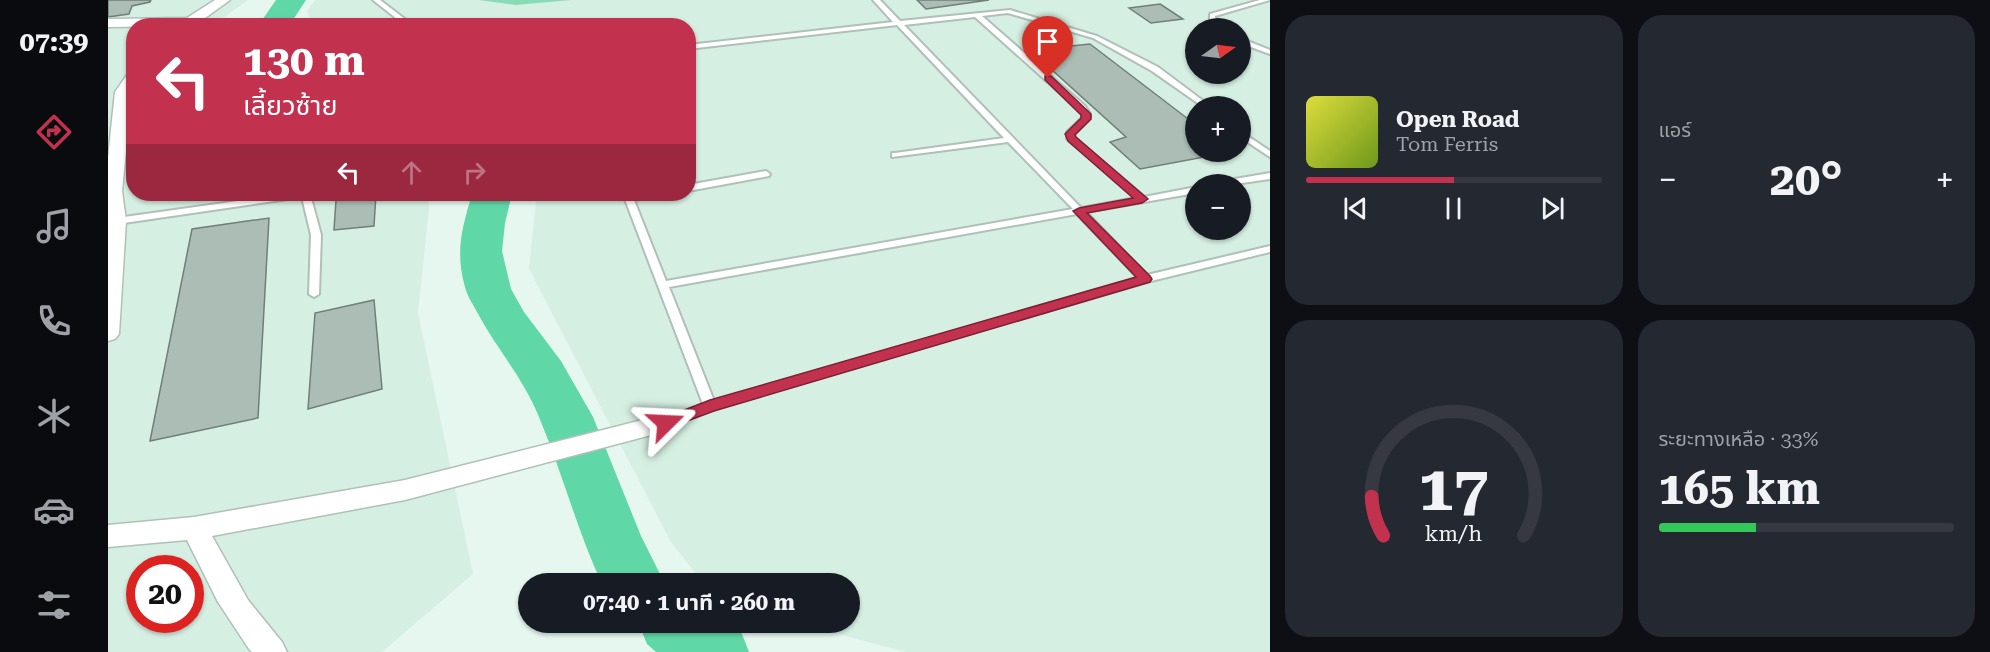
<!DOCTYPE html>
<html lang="th">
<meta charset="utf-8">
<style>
:root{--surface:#171b24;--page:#242831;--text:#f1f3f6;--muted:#9ea1a6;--line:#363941;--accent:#c2324f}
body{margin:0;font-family:"Roboto Serif","Noto Sans Thai",serif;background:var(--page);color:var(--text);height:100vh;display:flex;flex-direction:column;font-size:22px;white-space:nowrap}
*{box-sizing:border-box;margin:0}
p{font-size:20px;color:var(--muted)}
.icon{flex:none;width:33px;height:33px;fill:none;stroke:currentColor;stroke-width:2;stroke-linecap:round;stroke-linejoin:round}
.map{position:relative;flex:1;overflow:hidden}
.panel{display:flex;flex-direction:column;gap:15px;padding:15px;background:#0d0f14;width:720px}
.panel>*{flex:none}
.hud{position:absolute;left:18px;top:18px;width:570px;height:183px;border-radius:24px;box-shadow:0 2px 4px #0004;background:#c2324f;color:#fff;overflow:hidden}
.needle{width:39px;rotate:76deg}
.fabs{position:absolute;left:1077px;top:18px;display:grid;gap:12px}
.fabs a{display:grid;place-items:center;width:66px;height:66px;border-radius:50%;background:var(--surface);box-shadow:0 2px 4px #0004;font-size:30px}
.speed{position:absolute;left:18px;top:555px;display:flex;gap:12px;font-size:30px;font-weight:700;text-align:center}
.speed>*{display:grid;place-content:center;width:78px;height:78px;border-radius:50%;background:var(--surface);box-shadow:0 2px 4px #0004;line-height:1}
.speed .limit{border:9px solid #d22;background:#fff;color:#111}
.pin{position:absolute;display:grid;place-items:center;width:51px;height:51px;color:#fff;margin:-62px -26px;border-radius:50% 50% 50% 0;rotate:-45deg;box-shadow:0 0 6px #0007}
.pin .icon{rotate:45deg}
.me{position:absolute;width:66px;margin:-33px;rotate:69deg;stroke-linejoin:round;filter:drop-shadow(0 0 4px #0008)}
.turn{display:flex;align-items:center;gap:21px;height:126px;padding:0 18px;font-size:27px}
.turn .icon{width:78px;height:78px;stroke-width:2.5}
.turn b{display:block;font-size:42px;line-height:51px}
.lanes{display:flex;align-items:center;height:57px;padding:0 18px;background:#0003;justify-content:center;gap:30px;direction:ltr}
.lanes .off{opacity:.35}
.big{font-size:45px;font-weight:700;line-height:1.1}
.panel .card{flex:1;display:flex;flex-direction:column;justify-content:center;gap:9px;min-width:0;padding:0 21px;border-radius:24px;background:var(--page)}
.panel .dial{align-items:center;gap:0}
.dial svg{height:156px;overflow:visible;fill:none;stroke:var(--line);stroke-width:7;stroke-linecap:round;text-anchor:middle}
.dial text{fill:var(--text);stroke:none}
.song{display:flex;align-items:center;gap:18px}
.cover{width:72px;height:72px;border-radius:9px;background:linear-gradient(135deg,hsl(60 70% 55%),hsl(80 70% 35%))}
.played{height:6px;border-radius:3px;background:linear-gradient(90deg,var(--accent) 50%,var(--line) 50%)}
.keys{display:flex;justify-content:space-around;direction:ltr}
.heat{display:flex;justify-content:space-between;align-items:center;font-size:33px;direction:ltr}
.charge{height:9px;border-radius:4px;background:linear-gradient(90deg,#34c759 33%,var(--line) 0)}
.panel .tiles{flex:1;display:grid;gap:15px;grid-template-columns:repeat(2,1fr)}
.trip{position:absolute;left:410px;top:573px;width:342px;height:60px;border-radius:30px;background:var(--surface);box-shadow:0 2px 4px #0004;font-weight:700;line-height:60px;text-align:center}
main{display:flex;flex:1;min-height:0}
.menu{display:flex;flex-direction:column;width:108px;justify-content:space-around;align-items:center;background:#090b0e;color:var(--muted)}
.menu .icon{width:42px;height:42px}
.menu .active{color:var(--accent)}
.menu b{font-size:27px;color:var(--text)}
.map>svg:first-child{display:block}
</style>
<main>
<nav class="menu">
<b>07:39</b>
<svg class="icon active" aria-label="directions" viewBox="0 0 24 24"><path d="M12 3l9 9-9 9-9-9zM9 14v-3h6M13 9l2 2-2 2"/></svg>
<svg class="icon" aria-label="music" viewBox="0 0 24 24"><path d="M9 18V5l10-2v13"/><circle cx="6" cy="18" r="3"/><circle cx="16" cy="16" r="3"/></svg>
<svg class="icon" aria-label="phone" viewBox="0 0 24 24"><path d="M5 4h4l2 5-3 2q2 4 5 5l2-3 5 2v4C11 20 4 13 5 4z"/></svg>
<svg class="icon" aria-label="climate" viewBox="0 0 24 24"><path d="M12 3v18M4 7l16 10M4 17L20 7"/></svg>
<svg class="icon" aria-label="car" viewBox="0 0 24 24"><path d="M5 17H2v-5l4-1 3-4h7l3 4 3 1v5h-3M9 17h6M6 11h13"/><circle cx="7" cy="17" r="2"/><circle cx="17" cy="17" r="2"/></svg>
<svg class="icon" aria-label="filters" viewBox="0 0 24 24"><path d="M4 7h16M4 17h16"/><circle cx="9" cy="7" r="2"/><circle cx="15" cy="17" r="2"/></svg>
</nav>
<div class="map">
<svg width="1162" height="652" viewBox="0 0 1162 652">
<rect width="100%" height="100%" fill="#e6f7ef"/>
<g fill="#d5efe2" fill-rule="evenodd">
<path d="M0 0H140L105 25 26 26V194H320L321 208 310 313 365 574 274 652H0ZM32 568H82V620H32Z"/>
<path d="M207 0H1162V652H798L689 623 741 622V584L595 583 563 542 421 269 429 194H580V26H204L199 11ZM1088 28H1132V74H1088ZM1088 106H1132V152H1088ZM1088 184H1132V230H1088Z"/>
</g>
<path fill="#89dbb6" d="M371 0H463L408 5Z"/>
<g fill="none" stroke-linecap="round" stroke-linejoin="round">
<g fill="#60d7a7" fill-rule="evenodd">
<path d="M168 0H198L181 26H150Z"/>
<path d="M364 194H404L397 223 394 251 403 289 416 312 453 361 485 417 533 536 557 584H494C469 530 454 472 431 417 416 379 388 348 369 312 365 304 359 296 357 287 347 252 354 228 364 194Z"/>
<path d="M530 622H615L632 629 641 652H548L539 644Z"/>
</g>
</g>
<g fill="#acbdb5" stroke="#707f77" stroke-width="1.5">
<path d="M0 0H43L42 2 24 6 21 14 0 17Z"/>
<path d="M809 0H881L818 9Z"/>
<path d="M1052 4 1075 19 1043 23 1021 8Z"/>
<path d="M982 44 1088 125V152H1123L1032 169 1002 142 1018 137 922 50Z"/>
<path d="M258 194H268L266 226 226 230 228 200Z"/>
<path d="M161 218 150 418 42 441 84 229Z"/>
<path d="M266 300 274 389 200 409 207 313Z"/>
</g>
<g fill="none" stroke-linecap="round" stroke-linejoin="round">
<g stroke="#b0c0b8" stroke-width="4">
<g id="service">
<path d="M265 0H272L306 26H298Z"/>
<path d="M765 0H772L792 21 902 10 989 36 1050 67 1102 106H1094L1044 71 985 38 900 13 874 16 977 106 982 114V119L966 134 967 138 1036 197 1088 187V193L978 212 1039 275 1162 246V252L1039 282 605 409 558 428 554 426 552 423 554 420 595 404 515 194H550L546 197 526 200 558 281 965 209 900 142 784 157V153H787L896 138 789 25 580 49V45L785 22ZM867 17 971 110 974 114V118L959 132V139L1028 198 973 208 796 25ZM969 214 1030 278 606 401 561 287Z"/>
<path d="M1152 0H1162L1107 16 1108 24 1113 28H1106L1102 25V14Z"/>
<path d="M1132 38 1162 50V54L1132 43Z"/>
<path d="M1132 131 1162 151V157L1132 137Z"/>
<path d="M658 171 662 174 661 176 580 191V185Z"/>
<path d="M1162 173V179L1127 184H1111L1115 181Z"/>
<path d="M181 194H202L213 235 211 294 206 297 201 294 203 235 194 197 9 224 4 221 9 218Z"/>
</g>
</g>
<g stroke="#b0c0b8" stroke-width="3">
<g id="minor">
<path d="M107 0H122L86 26 0 27V19L79 18Z"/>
<path d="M26 71 14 191 18 221 11 334 7 339 0 341V158L7 92 21 72Z"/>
<path d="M558 414 566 417 570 423 566 429 297 500 104 536 140 600 174 642 179 652H144L141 649 110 602 79 540 0 547V525L86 517 297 480Z"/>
</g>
</g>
<use href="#service" fill="#fff" fill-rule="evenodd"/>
<use href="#minor" fill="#fff" fill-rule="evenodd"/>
</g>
<path fill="#c2324f" stroke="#7e2033" stroke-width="1.5" d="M937 76H943L983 114V119L967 135 968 137 1040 199 1034 203 979 213 1042 276 1044 279 1042 282 606 411 558 429 553 427 550 423 553 419 602 400 1028 277 965 211 971 208 1025 198 960 141 957 134 973 118V115L937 80Z"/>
</svg>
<div class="fabs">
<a><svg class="needle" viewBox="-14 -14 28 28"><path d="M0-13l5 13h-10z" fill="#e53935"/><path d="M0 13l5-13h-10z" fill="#9ea1a6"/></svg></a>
<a>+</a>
<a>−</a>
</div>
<div class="speed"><div class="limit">20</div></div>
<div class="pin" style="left:940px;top:78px;background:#d93025"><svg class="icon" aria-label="arrive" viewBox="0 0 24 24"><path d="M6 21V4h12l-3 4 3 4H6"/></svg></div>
<svg class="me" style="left:558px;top:423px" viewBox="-20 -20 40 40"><path d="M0-17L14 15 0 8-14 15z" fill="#c2324f" stroke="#fff" stroke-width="4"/></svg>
<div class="trip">07:40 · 1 นาที · 260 m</div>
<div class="hud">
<div class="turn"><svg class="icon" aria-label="left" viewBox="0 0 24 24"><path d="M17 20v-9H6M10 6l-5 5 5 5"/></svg><div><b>130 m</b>เลี้ยวซ้าย</div></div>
<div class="lanes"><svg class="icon" aria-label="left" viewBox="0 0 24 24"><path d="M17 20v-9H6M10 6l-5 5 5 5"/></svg><svg class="icon off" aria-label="ahead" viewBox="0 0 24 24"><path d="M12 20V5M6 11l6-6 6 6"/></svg><svg class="icon off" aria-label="right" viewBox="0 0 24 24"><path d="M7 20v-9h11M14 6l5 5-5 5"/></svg></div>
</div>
</div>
<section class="panel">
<div class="tiles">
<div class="card">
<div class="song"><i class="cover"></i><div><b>Open Road</b><p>Tom Ferris</p></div></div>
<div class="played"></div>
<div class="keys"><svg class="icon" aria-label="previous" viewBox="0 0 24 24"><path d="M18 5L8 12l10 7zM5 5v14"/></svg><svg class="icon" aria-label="pause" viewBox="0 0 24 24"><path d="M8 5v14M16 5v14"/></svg><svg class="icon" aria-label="next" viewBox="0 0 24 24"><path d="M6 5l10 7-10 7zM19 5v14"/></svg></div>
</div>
<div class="card"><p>แอร์</p>
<div class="heat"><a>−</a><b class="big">20°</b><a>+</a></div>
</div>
<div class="card dial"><svg viewBox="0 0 100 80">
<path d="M14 69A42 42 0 1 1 86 69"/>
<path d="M14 69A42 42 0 0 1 8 49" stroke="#c2324f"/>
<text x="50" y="56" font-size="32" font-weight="700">17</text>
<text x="50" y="72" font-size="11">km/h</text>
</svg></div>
<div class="card"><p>ระยะทางเหลือ · 33%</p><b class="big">165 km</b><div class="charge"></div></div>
</div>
</section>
</main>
